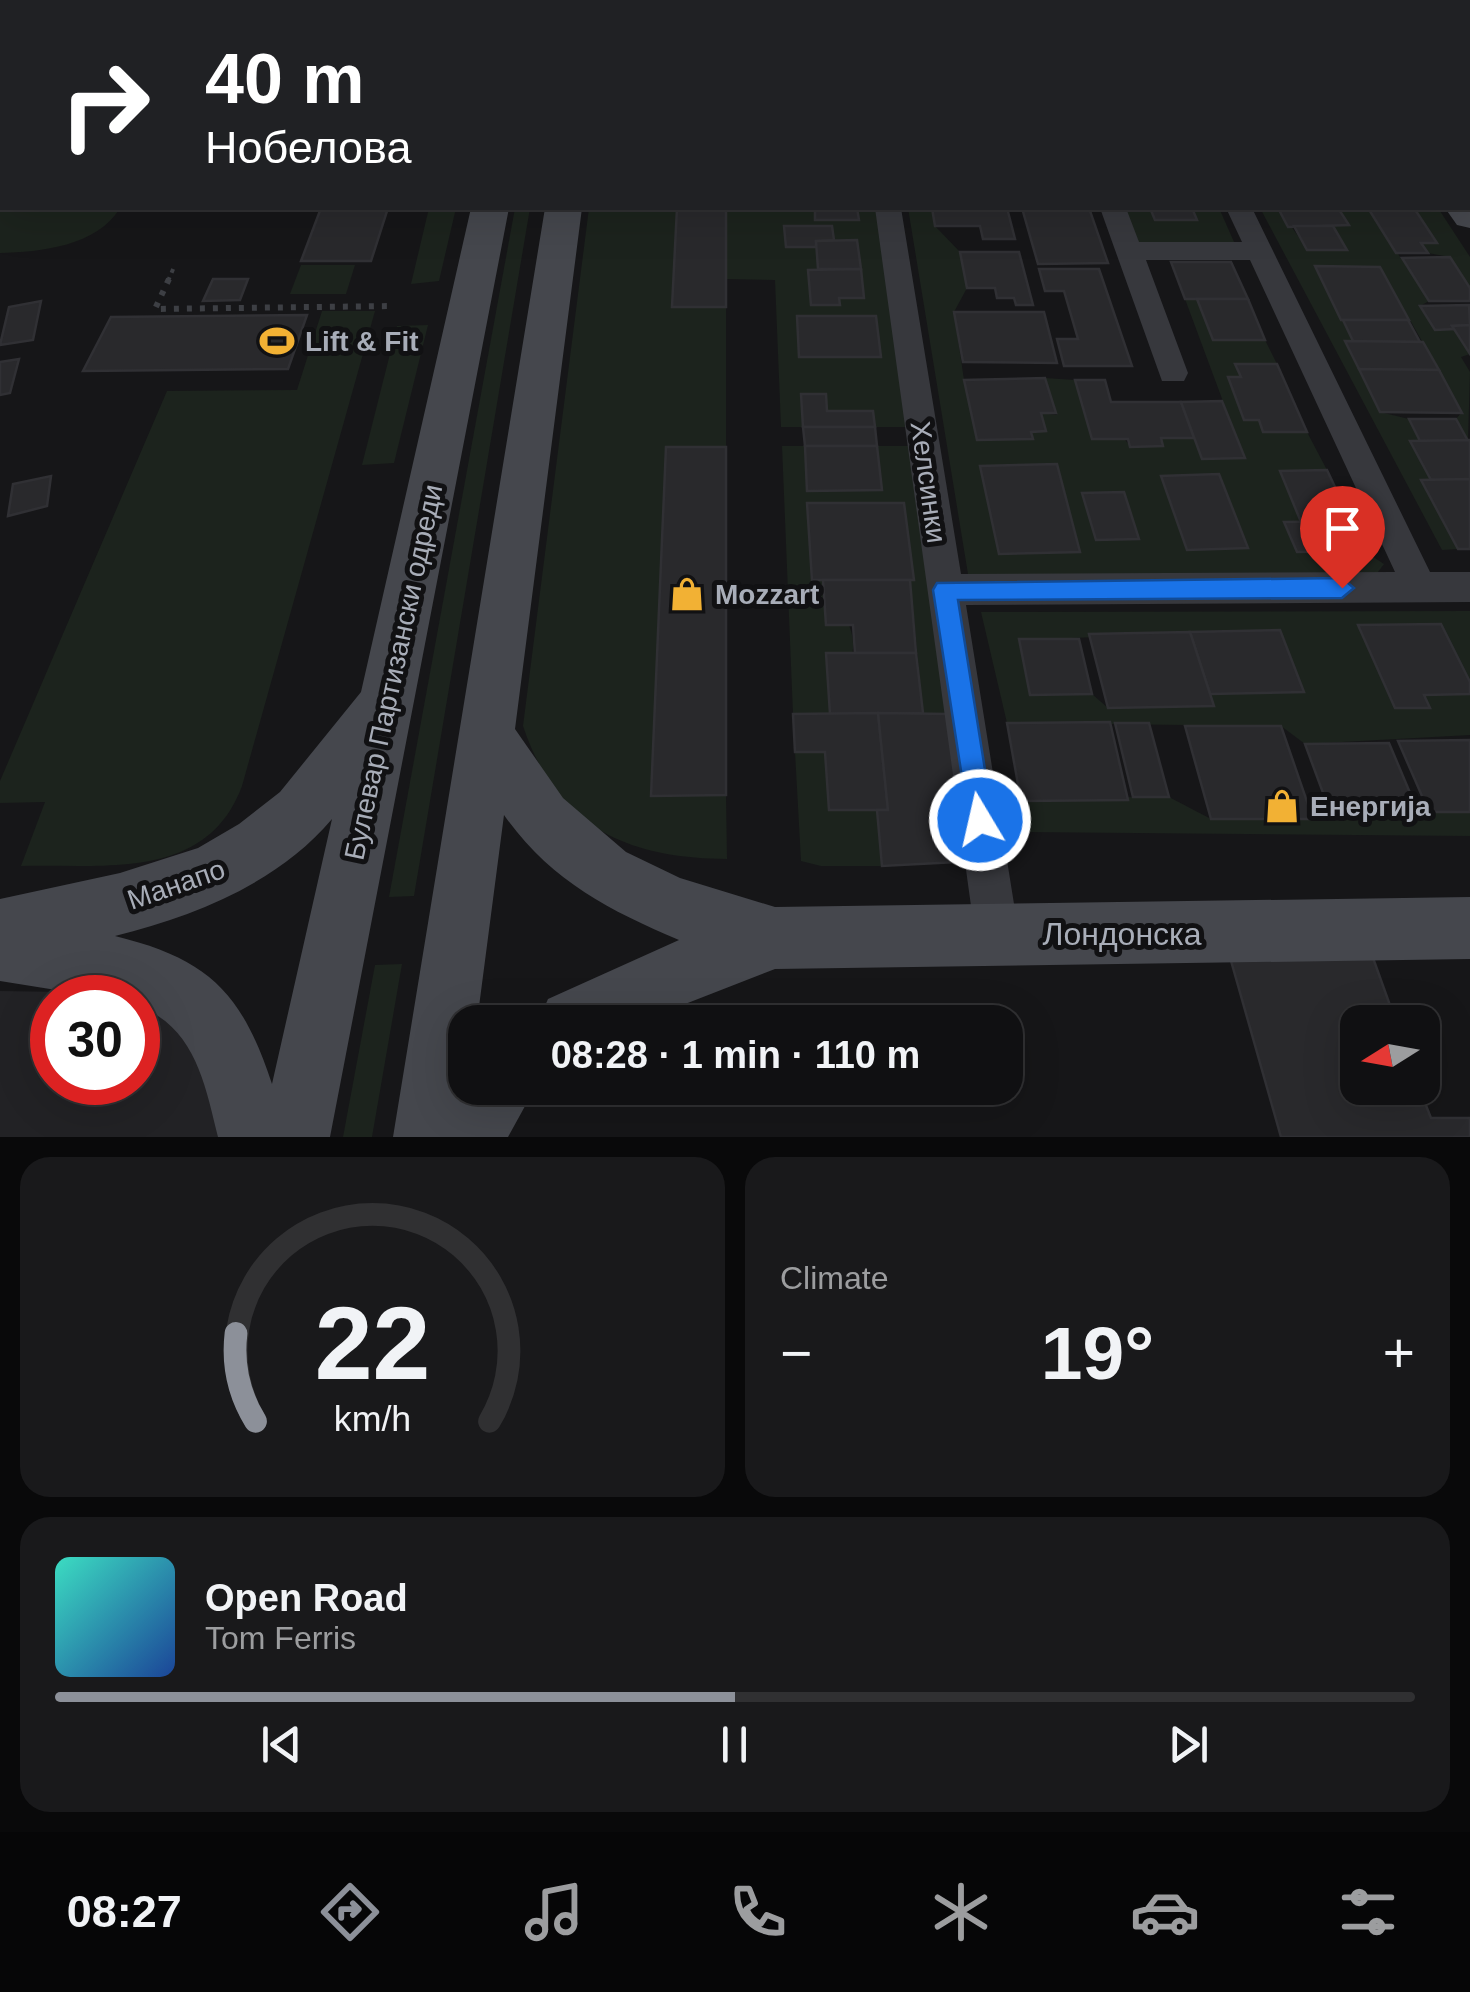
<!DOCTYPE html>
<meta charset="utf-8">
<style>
:root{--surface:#101012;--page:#19191b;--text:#f1f3f6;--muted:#9c9d9f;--line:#303032;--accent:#8c9099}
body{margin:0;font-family:Arial,sans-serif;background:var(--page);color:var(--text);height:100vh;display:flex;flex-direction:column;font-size:38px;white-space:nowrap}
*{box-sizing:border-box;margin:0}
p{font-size:32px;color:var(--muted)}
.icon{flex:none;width:55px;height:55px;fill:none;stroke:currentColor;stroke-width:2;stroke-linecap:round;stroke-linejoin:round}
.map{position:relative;height:1137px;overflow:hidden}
.drawer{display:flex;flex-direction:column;gap:20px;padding:20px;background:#09090a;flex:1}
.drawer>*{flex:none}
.guide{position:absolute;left:0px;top:0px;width:1470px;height:210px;box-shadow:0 10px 40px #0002,0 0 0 2px var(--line);background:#202124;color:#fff;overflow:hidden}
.needle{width:65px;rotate:259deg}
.tools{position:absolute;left:1340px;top:1005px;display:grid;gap:20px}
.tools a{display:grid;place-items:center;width:100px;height:100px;border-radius:20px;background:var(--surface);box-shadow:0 10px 40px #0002,0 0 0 2px var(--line);font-size:50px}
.speed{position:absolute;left:30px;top:975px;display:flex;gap:20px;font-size:50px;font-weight:700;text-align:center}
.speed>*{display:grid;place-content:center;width:130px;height:130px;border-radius:50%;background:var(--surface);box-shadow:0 10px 40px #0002,0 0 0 2px var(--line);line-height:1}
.speed .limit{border:15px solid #d22;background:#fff;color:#111}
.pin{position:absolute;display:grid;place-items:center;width:85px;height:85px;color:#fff;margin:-102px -42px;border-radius:50% 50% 50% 0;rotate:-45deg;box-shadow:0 0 10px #0007}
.pin .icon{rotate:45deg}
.me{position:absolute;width:110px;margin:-55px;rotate:351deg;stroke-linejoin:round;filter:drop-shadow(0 0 8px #0008)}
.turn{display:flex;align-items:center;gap:35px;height:210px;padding:0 40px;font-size:45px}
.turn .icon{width:130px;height:130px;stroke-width:2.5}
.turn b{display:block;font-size:70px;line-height:85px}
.big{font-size:75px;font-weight:700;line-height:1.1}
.drawer .widget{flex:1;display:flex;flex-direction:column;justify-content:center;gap:15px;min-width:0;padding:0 35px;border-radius:30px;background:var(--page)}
.drawer .dial{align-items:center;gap:0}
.dial svg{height:260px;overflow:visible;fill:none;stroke:var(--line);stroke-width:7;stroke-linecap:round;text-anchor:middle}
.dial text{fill:var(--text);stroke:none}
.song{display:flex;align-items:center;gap:30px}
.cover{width:120px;height:120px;border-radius:15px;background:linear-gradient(135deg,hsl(170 70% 55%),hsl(220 70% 35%))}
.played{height:10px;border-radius:5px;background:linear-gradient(90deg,var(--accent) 50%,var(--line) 50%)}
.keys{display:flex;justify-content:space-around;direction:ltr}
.heat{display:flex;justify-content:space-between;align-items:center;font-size:55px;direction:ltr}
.drawer .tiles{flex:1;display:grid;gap:20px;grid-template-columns:1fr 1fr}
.widget:last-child{grid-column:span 2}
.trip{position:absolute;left:448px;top:1005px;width:575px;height:100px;border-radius:30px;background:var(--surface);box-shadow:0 10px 40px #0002,0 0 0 2px var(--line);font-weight:700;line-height:100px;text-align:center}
.tabs{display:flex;height:160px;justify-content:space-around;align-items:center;background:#060607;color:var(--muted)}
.tabs .icon{width:70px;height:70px}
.tabs .on{color:var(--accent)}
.tabs b{font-size:45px;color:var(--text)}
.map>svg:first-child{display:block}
</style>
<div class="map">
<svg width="1470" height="1137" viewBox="0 0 1470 1137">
<rect width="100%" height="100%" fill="#161618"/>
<path fill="#222225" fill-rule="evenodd" d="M0 991 131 993 159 1008 188 1037 226 1137H0ZM52 998H138V1082H52Z"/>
<g fill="#1c231d" fill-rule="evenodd">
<path d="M0 162 2 208H120C97 246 41 252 0 253Z"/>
<path d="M429 208H456L439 281 411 284Z"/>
<path d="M515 208H530L414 896 389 897Z"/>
<path d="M589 208H677L672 306 726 307V447L666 448 651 795H726L727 859C626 858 557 827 523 726Z"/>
<path d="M726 208H815L816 220H858L857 208H877L908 427H875L827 411 826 395 803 427H781L775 280 726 279ZM785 226H832L834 240 857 241 864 298H839V305H811L808 270 818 269 816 247H786Z"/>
<path d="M908 208H932L935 226 960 252 967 288 954 312 964 380 1033 438 1031 432 1046 430 1041 413 1057 415 1045 378 1075 380 1131 447 1162 446 1161 438H1194L1202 459 1244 458 1185 299H1197L1213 340H1265L1277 364H1236L1241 377 1228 378 1244 420H1259L1264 432H1307L1327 470 1280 472 1301 522 1285 523 1297 552 1364 551 1384 564 1378 572 1312 576 968 574ZM1057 465 1080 551 999 554 980 467ZM1218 474 1247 548 1187 549 1161 477ZM1124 492 1139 538 1096 540 1082 493Z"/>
<path d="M1113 208H1150L1156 220H1196L1192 208H1219L1238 251H1129Z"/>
<path d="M1260 208H1278L1308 250 1347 249 1333 226 1348 225 1338 208H1368L1429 301 1420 306 1435 329H1454L1470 354 1461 357 1470 372 1468 441 1456 419 1462 412 1380 267 1315 266 1353 341 1346 342 1380 412 1409 419 1420 441 1411 442 1431 480 1422 481 1458 549 1442 550Z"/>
<path d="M1414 208H1438L1470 257V288L1450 257 1428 253 1421 243 1436 242Z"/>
<path d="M301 265H355L346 294H290Z"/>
<path d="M322 311H375L242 786C207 881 105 864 21 866L45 802 0 803V781L167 391 297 390Z"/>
<path d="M428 325 394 463 362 465 397 326Z"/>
<path d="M782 446H805L808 491 882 490 877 446H910L948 714 923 713 903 503 807 504 812 580H823C866 644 858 646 830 714H793Z"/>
<path d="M1470 611V682L1359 626 1395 708H1429L1424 695 1470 694V735L1305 744 1281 726 1007 723 981 612ZM1280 630 1304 692 1210 694 1213 706 1108 708 1092 694 1030 695 1020 640Z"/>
<path d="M795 752H825L829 810H877L882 866H821L801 861Z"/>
<path d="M1133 797H1169L1211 819H1312L1329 809 1470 812V836L1022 832 1021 801Z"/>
<path d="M402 964 372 1137H343L375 965Z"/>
</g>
<g fill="#29292c" stroke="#303034" stroke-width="2.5">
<path d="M321 208H388L371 261H301Z"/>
<path d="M677 208H726V307H672Z"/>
<path d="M815 208H857L859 220H815Z"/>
<path d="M932 208H1007L1015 239H983L980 226H935Z"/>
<path d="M1022 208H1089L1108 263 1038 264Z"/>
<path d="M1150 208H1192L1197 220H1155Z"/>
<path d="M1278 208H1338L1349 225 1288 227Z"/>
<path d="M1368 208H1414L1437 243H1421L1428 253H1396Z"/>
<path d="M784 226H832L834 240 816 241V247H786Z"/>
<path d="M1294 226H1333L1347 250H1307Z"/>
<path d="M857 240 861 269H818L816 241Z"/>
<path d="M960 252H1019L1033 305H1016L1014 298H997L995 288H967Z"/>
<path d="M1450 257 1470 288V301H1429L1402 258Z"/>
<path d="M1171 262H1231L1248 299H1185Z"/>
<path d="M1315 266 1380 267 1409 320H1341Z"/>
<path d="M861 269 864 298H839L840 305H811L808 270Z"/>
<path d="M1039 269H1099L1132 366H1064L1057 339H1078L1064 291H1045Z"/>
<path d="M213 279H248L240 300 203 301Z"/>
<path d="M1197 299H1248L1265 340H1213Z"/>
<path d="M41 301 33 340 0 345 9 307Z"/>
<path d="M1469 305 1470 325 1452 326 1454 329 1435 330 1420 306Z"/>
<path d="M954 312H1044L1057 363 963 362Z"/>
<path d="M307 315 288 369 83 371 111 317Z"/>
<path d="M797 316H876L881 357H799Z"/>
<path d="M1343 320H1408L1420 342 1353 341Z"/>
<path d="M1470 325V354L1452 326Z"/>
<path d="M1345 341 1423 342 1439 370 1359 369Z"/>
<path d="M19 359 10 393 0 395V362Z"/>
<path d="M1235 364H1277L1307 432H1263L1259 420H1244L1228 377H1241Z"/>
<path d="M1359 369 1439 370 1462 413 1380 412Z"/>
<path d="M1045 378 1056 413H1041L1046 431 1031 432 1033 439 977 440 964 380Z"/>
<path d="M1075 380H1105L1111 402H1181L1194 438H1161L1163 446 1130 447 1128 439H1092Z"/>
<path d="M801 394H826L827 411H873L875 427H803Z"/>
<path d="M1222 401 1245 458 1202 459 1181 402Z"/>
<path d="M1409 419H1456L1468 441H1420Z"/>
<path d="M803 427H875L877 446H805Z"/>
<path d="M1410 441 1470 440V479L1431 480Z"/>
<path d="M805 446H877L882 490 807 491Z"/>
<path d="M666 447H726V795L651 796Z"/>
<path d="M1057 464 1080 552 999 554 980 466Z"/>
<path d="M1327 470 1351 521 1301 522 1280 471Z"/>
<path d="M1219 474 1248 548 1187 550 1161 476Z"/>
<path d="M51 476 47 506 8 516 13 484Z"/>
<path d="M1470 479V549H1458L1421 480Z"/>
<path d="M1124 492 1139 539 1096 540 1082 493Z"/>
<path d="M807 503H904L914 580H812Z"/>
<path d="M1351 521 1364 551 1297 552 1284 522Z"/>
<path d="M823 580H910L916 653H855L853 625H826Z"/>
<path d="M1441 624 1470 682V694L1424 695 1430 708H1395L1358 625Z"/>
<path d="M1280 630 1304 692 1210 694 1190 632Z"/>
<path d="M1190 632 1214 706 1108 708 1089 634Z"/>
<path d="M1019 639H1079L1092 694 1030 695Z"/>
<path d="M826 653H916L923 713 830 714Z"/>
<path d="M878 713 888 810H829L825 752H795L793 714Z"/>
<path d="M878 713 948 714 965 850 957 862 882 866 877 810H888Z"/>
<path d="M1110 722 1128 800 1021 801 1007 723Z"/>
<path d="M1115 723H1149L1169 797H1133Z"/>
<path d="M1185 726H1281L1313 819H1211Z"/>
<path d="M1470 740V812H1429L1398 741Z"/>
<path d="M1389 743 1416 807 1329 809 1305 744Z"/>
<path d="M1363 930 1396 1022H1358V1088H1419L1431 1118H1470V1137H1281L1224 936Z"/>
</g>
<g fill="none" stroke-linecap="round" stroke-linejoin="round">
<path stroke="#3d3f44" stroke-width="4" stroke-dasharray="4 5" stroke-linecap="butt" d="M168 281 174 267"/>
<path stroke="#3d3f44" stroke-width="6" stroke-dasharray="5 8" stroke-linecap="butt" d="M169 279 155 309 393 306"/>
<g fill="#37383d" fill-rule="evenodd">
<path d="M846 0H868L869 2H848Z"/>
<path d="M1129 0H1151L1152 2H1131Z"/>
<path d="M875 208H901L961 574 1395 572 1250 260H1146L1188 373 1184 381H1162L1100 208H1126L1139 242H1242L1226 208H1252L1430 572H1470V602L966 605 1019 935 1013 951 997 957 981 951 975 935Z"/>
</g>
<g fill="#45474d" fill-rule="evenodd">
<rect x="519" y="0" width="30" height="2"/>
<rect x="578" y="0" width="30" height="2"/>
<path d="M1306 0H1337L1338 2H1308Z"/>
<path d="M1468 197 1470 198V228L1457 225 1445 208H1468Z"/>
<path d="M471 208H509L330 1137H218C205 1084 195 1027 138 1006V998H106L0 981V899L120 873 198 848 239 824 280 792 361 692ZM332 819 272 1084C242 993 209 959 115 936 195 916 278 883 332 819Z"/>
<path d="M545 208H582L515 729 563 798 626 852 680 878 775 907 1470 897V959L775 969 639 1022H538L548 999 679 940C608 910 550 880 504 815L477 1022H465V1088H535L508 1137H393Z"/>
</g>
</g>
<path fill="#1a73e8" stroke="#114b97" stroke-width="2.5" d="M1342 578 1354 588 1342 598 958 600 993 820 989 829 980 833 970 829 933 590 937 583Z"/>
<defs>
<g id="stadium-bare" transform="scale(2.7)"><path d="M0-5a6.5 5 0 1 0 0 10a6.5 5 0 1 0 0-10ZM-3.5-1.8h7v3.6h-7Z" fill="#f2b134" stroke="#111113" stroke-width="2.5" paint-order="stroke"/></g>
<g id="shop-bare" transform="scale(2.7)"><path d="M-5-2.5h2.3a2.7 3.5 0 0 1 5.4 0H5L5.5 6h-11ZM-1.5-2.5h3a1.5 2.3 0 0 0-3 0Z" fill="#f2b134" stroke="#111113" stroke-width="2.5" paint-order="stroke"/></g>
</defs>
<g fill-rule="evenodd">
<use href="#stadium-bare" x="277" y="341"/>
<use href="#shop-bare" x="687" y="594"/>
<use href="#shop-bare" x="1282" y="806"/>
</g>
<g text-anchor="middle" stroke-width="10" stroke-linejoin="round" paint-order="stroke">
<g font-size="28" font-weight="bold" fill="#a8adb8" stroke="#111113" text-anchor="start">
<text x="305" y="351">Lift &amp; Fit</text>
<text x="715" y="604">Mozzart</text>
<text x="1310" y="816">Енергија</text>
</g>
<g font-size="28" fill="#a8adb8" stroke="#111113">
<text transform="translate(929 482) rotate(82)" y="10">Хелсинки</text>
<text transform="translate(393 672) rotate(-78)" y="10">Булевар Партизански одреди</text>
<text transform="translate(176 884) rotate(-19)" y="10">Манапо</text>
</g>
<g font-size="32" fill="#a8adb8" stroke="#111113">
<text x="1122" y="945">Лондонска</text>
</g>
</g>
</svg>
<div class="tools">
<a><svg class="needle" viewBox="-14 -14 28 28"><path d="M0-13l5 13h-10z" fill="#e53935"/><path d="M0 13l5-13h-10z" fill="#9c9d9f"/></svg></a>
</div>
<div class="speed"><div class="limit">30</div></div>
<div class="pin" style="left:1342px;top:588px;background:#d93025"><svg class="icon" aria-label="arrive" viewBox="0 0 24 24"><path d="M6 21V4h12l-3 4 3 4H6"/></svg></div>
<svg class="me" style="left:980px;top:820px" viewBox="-20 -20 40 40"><circle r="17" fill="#1a73e8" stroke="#fff" stroke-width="3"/><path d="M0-11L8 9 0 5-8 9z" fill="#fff"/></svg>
<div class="trip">08:28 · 1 min · 110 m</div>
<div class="guide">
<div class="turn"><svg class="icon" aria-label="right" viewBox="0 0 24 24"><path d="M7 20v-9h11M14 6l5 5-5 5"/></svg><div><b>40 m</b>Нобелова</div></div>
</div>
</div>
<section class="drawer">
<div class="tiles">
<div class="widget dial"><svg viewBox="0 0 100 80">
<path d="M14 69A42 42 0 1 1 86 69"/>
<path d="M14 69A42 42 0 0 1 8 42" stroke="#8c9099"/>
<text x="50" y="56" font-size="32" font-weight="700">22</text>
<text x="50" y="72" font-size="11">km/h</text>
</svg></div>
<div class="widget"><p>Climate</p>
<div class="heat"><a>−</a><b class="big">19°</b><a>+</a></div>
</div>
<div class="widget">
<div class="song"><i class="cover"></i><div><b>Open Road</b><p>Tom Ferris</p></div></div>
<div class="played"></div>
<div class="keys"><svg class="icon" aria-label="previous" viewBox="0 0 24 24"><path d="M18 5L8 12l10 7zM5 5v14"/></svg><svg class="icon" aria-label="pause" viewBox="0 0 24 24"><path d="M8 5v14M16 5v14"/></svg><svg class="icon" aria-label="next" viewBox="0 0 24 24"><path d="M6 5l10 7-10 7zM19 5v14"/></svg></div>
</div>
</div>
</section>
<nav class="tabs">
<b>08:27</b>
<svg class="icon on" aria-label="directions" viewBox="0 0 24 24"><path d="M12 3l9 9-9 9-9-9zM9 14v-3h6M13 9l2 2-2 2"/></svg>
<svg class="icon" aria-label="music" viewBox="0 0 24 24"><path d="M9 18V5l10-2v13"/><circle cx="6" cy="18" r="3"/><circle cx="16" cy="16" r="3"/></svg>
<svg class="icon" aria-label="phone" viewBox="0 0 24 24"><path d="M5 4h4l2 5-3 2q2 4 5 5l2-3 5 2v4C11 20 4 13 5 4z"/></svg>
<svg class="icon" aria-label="climate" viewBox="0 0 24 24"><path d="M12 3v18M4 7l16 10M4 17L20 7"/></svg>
<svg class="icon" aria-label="car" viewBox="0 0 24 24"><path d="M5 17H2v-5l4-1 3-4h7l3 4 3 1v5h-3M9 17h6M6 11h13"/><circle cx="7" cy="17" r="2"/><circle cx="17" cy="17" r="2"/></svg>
<svg class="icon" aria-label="filters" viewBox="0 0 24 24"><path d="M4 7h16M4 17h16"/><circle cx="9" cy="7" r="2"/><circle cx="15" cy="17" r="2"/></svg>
</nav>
